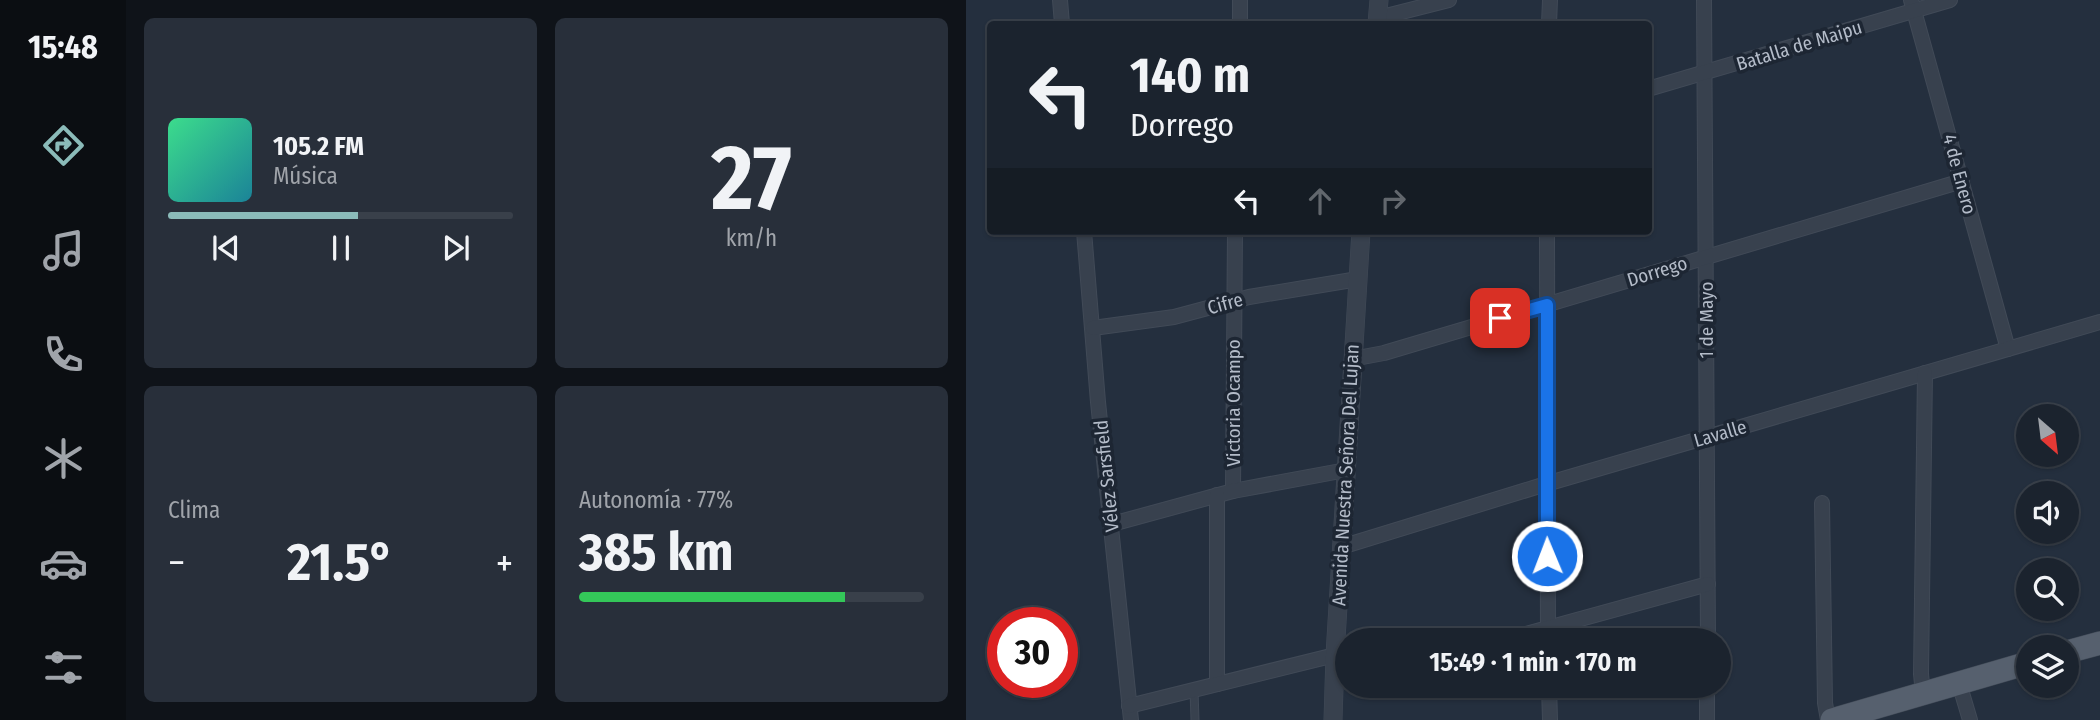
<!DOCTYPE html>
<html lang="es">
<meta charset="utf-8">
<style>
:root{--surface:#1b232e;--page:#282f3a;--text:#f1f3f6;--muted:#a0a4aa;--line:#39404a;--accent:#8bbbb9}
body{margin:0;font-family:"Fira Sans Condensed",sans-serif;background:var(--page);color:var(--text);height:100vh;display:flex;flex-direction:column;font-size:26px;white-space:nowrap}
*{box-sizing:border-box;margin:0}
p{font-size:23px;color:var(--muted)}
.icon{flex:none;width:38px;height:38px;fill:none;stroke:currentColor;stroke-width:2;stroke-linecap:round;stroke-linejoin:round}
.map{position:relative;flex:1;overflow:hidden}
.panel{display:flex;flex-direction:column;gap:18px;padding:18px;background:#0f1319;width:840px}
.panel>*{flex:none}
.guide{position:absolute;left:21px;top:21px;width:665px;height:214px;border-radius:7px;box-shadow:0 2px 5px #0004,0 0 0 2px var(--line);background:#1b232e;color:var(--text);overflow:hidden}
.needle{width:46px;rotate:152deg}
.tools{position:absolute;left:1050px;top:404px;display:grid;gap:14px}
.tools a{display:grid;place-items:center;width:63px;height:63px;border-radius:50%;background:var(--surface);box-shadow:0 2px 5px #0004,0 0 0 2px var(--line);font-size:35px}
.speed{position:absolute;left:21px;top:607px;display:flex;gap:14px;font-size:35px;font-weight:700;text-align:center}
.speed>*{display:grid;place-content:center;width:91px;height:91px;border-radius:50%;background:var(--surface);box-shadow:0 2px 5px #0004,0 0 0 2px var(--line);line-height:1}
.speed .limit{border:10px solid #d22;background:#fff;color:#111}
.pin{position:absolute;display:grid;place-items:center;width:60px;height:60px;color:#fff;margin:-30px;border-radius:14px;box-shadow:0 4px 10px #0006}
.me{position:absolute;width:77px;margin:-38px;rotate:359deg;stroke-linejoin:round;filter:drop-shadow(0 0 5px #0008)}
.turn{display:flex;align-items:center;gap:24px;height:147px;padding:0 28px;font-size:32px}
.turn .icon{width:91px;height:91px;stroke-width:2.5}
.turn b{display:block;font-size:49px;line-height:60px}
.lanes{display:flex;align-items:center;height:66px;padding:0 28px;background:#0003;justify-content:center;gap:35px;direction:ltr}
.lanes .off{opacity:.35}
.big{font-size:52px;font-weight:700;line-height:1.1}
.panel .card{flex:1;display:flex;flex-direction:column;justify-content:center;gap:10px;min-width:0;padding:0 24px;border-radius:10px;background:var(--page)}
.panel .dial{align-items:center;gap:0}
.dial b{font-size:91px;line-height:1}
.song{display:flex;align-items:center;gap:21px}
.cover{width:84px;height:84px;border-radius:10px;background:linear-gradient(135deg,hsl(150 70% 55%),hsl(190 70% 35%))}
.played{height:7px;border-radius:4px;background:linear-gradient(90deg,var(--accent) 55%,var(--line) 55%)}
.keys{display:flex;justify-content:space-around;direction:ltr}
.heat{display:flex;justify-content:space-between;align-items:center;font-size:38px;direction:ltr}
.charge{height:10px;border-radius:5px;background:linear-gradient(90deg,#34c759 77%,var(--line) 0)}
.panel .tiles{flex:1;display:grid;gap:18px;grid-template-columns:repeat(2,1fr)}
.trip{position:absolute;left:369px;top:628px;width:396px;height:70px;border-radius:35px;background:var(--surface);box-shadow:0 2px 5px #0004,0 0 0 2px var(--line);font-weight:700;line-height:70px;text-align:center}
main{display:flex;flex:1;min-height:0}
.tabs{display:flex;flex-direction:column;width:126px;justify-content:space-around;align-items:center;background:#0b0e12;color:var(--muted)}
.tabs .icon{width:49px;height:49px}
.tabs .on{color:var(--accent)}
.tabs b{font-size:32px;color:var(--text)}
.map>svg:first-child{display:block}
</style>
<main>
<nav class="tabs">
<b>15:48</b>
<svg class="icon on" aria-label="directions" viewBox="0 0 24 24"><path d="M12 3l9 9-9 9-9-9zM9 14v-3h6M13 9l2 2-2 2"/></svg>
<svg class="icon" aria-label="music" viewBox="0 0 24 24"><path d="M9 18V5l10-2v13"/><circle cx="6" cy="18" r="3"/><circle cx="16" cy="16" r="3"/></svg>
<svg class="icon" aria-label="phone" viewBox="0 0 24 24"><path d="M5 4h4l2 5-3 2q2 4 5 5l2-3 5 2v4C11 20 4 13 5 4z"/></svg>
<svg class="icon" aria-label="climate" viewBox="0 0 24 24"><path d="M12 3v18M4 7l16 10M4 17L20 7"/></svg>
<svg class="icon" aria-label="car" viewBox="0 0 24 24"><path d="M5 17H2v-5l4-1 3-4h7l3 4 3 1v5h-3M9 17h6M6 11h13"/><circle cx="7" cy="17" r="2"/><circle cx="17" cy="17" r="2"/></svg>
<svg class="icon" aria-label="filters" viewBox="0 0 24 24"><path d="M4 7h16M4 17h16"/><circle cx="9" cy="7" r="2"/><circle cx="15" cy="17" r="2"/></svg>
</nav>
<section class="panel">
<div class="tiles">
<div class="card">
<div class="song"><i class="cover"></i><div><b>105.2 FM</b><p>Música</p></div></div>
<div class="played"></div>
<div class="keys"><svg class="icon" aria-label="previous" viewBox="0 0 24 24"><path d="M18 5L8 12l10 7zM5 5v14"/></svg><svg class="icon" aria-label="pause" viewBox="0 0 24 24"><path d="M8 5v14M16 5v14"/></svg><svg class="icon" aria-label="next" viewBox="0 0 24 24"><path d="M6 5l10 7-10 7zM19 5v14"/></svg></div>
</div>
<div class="card dial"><b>27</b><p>km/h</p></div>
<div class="card"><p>Clima</p>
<div class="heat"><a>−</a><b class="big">21.5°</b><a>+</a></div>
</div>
<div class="card"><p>Autonomía · 77%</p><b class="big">385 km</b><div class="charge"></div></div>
</div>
</section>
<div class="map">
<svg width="1134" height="720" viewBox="0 0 1134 720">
<rect width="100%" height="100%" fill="#242f3e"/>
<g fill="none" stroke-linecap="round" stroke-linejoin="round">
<g stroke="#414a57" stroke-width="9">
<path id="service" d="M228 690 229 720"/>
</g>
<g stroke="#414a57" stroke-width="16">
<g id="minor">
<path d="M94 0 96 24"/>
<path d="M274 0V24"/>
<path d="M738 0 742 640"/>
<path d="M945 0 1042 349"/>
<path d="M412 18 483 0"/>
<path d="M583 24 584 0"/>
<path d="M682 89 984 0"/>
<path d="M118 231 132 402 165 720"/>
<path d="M581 231 582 640"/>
<path d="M127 328 208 317 283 297 392 279"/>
<path d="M386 359 418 353 996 181"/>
<path d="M267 491 269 231"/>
<path d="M856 503 859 703 862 720"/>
<path d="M146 524 267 491 380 470"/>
<path d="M375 547 580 484 1134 322"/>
<path d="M538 640 742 584"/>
<path d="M993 683 1004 720"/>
<path d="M251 684V495"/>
<path d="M583 686 584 720"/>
<path d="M957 694 955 674 959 373"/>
<path d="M163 706 369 655"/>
<path d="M741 720V686"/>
</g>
</g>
<g stroke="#414a57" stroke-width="19">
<g id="tertiary">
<path d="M411 24 413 0"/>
<path d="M367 720 369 655 395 231"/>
</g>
</g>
<g stroke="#414a57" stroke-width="24">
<g id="primary">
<path d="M1101 652 1134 643"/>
<path d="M866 720 1062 663"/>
</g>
</g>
<use href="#service" stroke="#38414e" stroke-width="7"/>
<use href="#minor" stroke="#38414e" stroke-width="14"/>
<use href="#tertiary" stroke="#38414e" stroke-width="18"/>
<use href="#primary" stroke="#56606e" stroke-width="23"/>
</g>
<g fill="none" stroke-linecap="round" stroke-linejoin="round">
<g stroke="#114b97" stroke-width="18">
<path id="route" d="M534 318 581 305V556"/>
</g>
<use href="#route" stroke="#1a73e8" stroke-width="12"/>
</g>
<g text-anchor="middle" stroke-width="7" stroke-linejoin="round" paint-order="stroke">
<g font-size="19" fill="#b4bcc9" stroke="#1d2633">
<text transform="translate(833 45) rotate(-17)" y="7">Batalla de Maipu</text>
<text transform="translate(994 174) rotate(75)" y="7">4 de Enero</text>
<text transform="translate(691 271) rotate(-17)" y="7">Dorrego</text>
<text transform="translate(259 303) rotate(-15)" y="7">Cifre</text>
<text transform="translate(740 320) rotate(-90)" y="7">1 de Mayo</text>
<text transform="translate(267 403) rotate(-90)" y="7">Victoria Ocampo</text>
<text transform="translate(754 433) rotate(-16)" y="7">Lavalle</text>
<text transform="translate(379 475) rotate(-87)" y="7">Avenida Nuestra Señora Del Lujan</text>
<text transform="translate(140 476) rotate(-96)" y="7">Vélez Sarsfield</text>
</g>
</g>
</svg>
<div class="tools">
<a><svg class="needle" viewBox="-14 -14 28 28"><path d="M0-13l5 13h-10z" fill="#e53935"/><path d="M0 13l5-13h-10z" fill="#a0a4aa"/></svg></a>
<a><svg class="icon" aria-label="sound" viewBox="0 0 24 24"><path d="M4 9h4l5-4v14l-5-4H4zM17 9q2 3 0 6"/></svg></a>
<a><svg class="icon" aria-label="search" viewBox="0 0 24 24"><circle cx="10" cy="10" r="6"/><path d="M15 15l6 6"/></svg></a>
<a><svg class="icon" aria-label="layers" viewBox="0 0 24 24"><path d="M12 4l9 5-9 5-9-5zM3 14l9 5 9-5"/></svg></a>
</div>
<div class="speed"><div class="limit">30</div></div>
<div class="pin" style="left:534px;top:318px;background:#d93025"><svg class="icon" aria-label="arrive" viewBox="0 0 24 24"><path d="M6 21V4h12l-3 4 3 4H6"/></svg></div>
<svg class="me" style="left:581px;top:556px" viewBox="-20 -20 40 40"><circle r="17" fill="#1a73e8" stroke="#fff" stroke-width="3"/><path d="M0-11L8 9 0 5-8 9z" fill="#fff"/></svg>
<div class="trip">15:49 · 1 min · 170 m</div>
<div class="guide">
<div class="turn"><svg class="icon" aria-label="left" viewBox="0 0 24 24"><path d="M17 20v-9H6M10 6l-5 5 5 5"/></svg><div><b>140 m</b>Dorrego</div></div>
<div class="lanes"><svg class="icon" aria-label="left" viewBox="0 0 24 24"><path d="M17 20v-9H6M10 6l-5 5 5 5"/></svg><svg class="icon off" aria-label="ahead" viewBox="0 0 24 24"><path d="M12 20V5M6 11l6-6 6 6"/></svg><svg class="icon off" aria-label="right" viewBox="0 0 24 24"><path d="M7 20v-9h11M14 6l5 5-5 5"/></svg></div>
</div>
</div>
</main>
